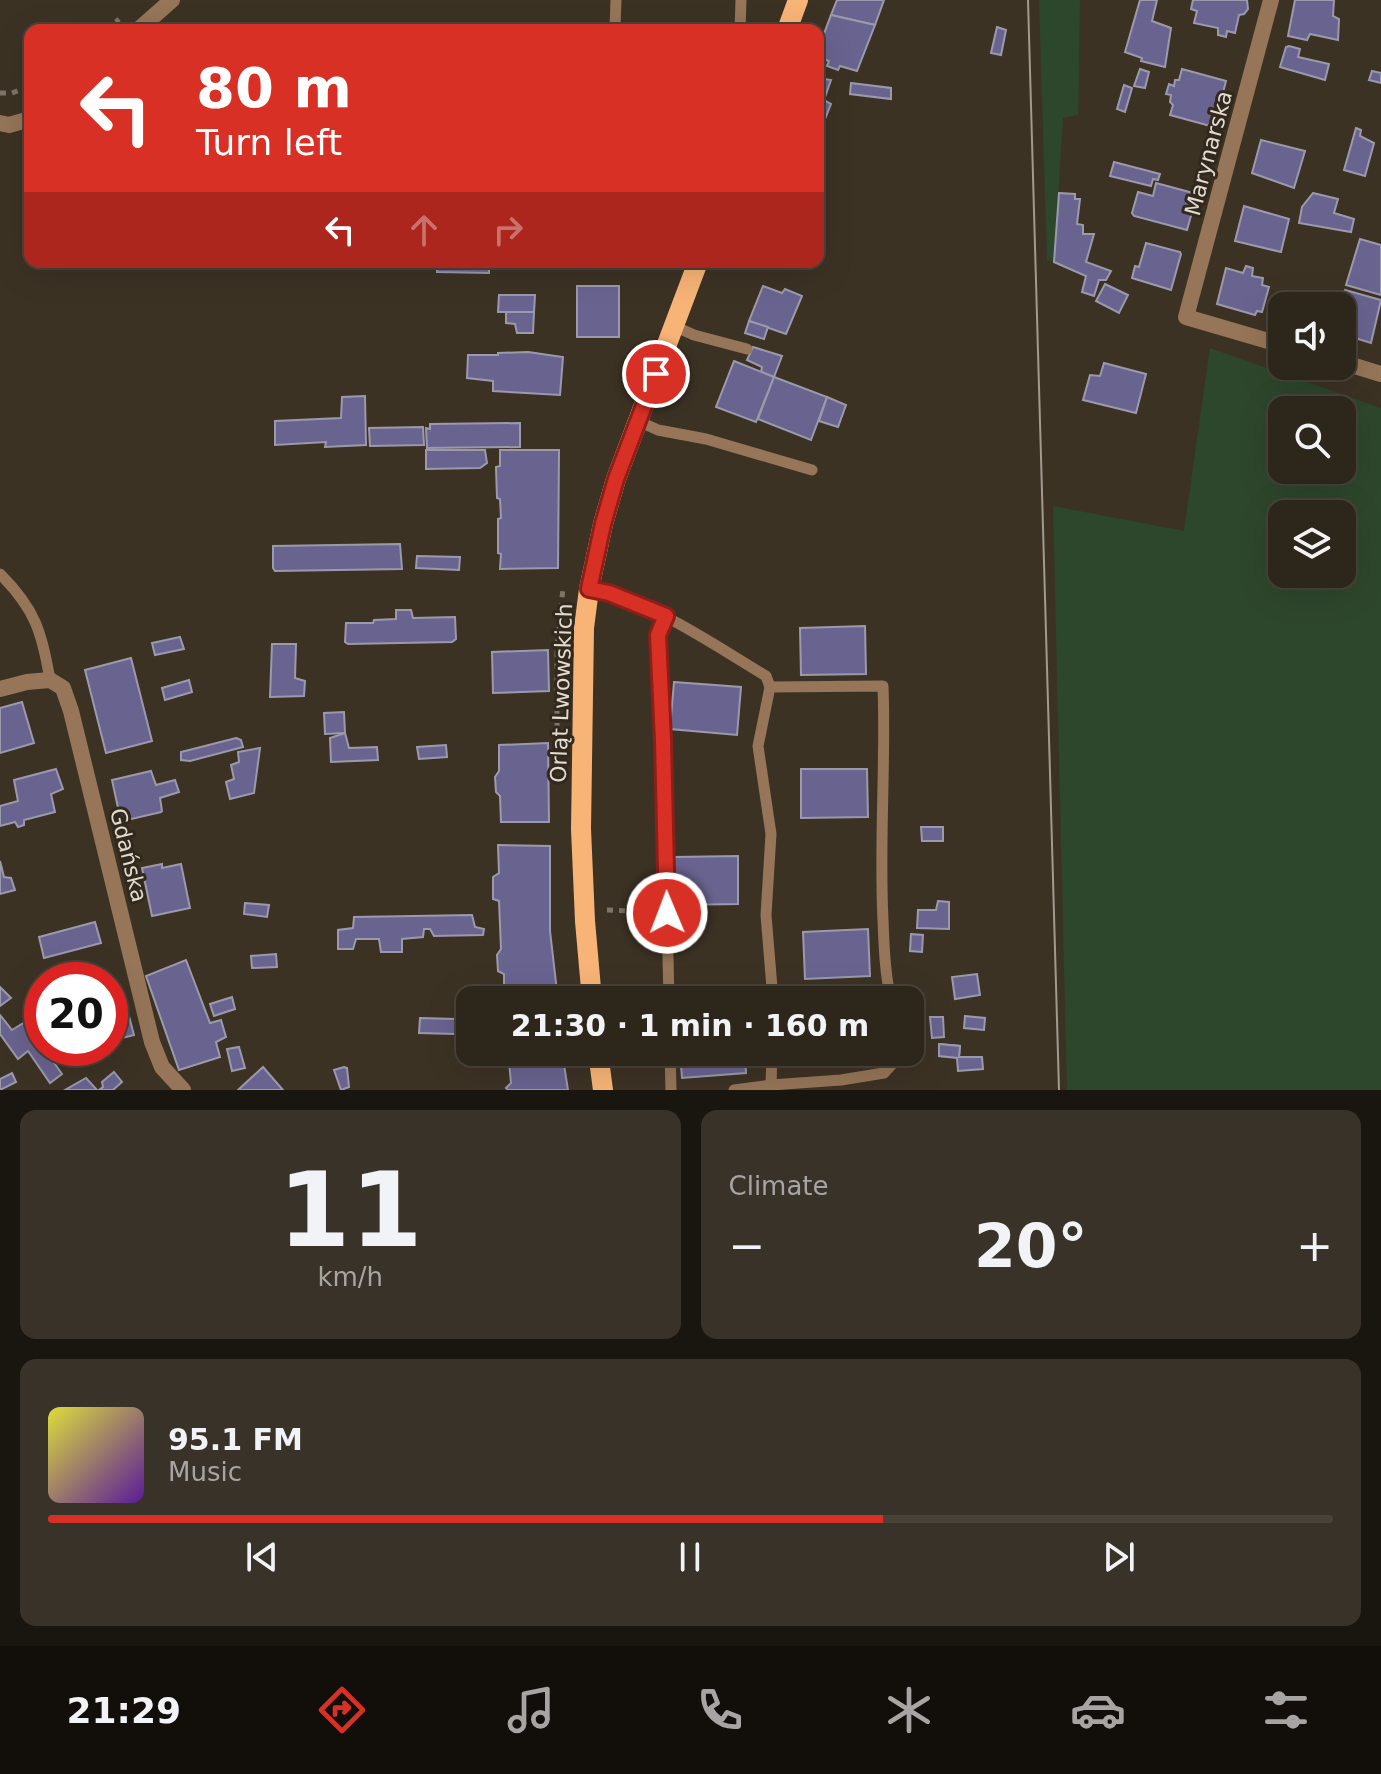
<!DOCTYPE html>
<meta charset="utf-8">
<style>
:root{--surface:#2d261b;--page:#393228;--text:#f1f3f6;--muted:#a7a5a3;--line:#48433a;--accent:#d93025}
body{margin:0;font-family:"DejaVu Sans",sans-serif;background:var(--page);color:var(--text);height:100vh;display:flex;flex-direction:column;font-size:30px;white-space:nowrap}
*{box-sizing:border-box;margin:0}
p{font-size:26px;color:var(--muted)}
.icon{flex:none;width:44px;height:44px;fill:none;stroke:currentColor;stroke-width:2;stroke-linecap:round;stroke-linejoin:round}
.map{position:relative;height:1090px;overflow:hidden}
.details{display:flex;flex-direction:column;gap:20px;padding:20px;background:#19150f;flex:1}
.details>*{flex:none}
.hud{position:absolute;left:24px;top:24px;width:800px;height:244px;border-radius:16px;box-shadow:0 8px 32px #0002,0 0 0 2px var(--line);background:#d93025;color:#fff;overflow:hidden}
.buttons{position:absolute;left:1268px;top:292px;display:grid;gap:16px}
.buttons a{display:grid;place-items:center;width:88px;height:88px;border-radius:16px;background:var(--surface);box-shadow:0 8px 32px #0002,0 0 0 2px var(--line);font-size:40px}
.speed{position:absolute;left:24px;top:962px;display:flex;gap:16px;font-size:40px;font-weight:700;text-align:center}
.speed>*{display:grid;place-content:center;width:104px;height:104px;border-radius:50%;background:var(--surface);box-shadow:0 8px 32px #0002,0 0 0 2px var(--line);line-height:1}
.speed .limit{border:12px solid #d22;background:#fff;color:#111}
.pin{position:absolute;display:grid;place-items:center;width:68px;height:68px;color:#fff;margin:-34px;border:4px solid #fff;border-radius:50%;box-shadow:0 2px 8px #0007}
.me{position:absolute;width:88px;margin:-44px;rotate:359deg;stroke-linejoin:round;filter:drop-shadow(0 0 6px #0008)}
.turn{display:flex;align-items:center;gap:28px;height:168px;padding:0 40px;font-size:36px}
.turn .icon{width:104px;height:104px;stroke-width:2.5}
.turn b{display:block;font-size:56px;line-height:68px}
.lanes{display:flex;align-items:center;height:76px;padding:0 40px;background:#0003;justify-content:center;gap:40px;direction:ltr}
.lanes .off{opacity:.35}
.big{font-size:60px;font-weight:600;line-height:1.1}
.details .tile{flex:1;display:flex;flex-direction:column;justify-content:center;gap:12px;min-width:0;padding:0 28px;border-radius:16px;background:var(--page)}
.details .dial{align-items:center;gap:0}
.dial b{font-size:104px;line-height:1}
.song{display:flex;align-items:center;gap:24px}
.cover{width:96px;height:96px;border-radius:12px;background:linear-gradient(135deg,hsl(60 70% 55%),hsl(270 70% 35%))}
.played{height:8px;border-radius:4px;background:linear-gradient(90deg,var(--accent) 65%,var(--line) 65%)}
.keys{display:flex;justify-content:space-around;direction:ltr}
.heat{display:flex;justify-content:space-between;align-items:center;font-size:44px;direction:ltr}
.details .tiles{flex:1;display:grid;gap:20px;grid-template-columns:1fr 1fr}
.tile:last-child{grid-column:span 2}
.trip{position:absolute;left:456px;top:986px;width:468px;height:80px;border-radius:16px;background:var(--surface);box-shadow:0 8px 32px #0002,0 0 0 2px var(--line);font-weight:600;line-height:80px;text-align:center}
.tab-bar{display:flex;height:128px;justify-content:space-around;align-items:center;background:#120f0b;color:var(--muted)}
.tab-bar .icon{width:56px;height:56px}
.tab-bar .current{color:var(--accent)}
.tab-bar b{font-size:36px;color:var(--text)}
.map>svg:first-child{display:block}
</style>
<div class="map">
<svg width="1381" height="1090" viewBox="0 0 1381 1090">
<rect width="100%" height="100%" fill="#3c3224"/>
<g fill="#2d472c" fill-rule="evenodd">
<path d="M1039 0H1080L1078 115 1063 118 1054 262 1047 260Z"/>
<path d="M1210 348 1381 408V1090H1067L1053 506 1184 531ZM1282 410H1342V470H1282ZM1282 514H1342V574H1282Z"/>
</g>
<g fill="#696390" stroke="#9b9aac" stroke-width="2">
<path d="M837 0H884L875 25 831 15Z"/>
<path d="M1140 0H1157L1152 21 1171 28 1165 67 1141 61 1142 58 1125 52Z"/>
<path d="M1193 0H1247L1248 9 1244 14 1239 15 1235 33 1227 31 1226 37 1218 35V28L1194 23 1197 11 1191 9Z"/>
<path d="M1295 0H1334L1333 16 1339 19 1338 40 1310 34 1307 40 1288 36Z"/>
<path d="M831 15 875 25 857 71 840 66 838 70 827 66 829 61 818 57V50Z"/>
<path d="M997 27 1006 30 1001 55 991 53Z"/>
<path d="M1289 46 1300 49 1298 57 1329 64 1325 80 1280 67 1286 47Z"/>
<path d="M1140 69 1149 72 1145 88 1134 86Z"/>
<path d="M1182 69 1226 81 1214 127 1170 115 1173 105 1170 102 1171 95 1166 94 1169 84 1174 86 1175 80H1179Z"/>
<path d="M1372 71 1381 73V83L1369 80Z"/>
<path d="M818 78 831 80 824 100 831 104 823 124 818 123Z"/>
<path d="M851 83 891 88V99L850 94Z"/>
<path d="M1124 85 1132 88 1125 112 1117 109Z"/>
<path d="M1356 128 1361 130 1360 136 1374 143 1365 176 1344 170Z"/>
<path d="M1261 140 1305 151 1294 188 1252 173Z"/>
<path d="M1114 162 1160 174 1158 180 1153 179 1151 186 1110 176Z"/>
<path d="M1156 183 1197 194 1187 230 1134 216 1132 213 1138 192 1153 196Z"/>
<path d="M1059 193 1075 194V199H1080L1077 224 1083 225V234H1094L1086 262 1111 271 1106 280H1099L1094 296 1082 292 1086 276 1054 262Z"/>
<path d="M1313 193 1338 199 1334 213 1354 219 1351 232 1299 223 1302 207Z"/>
<path d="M1244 206 1289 219 1281 252 1235 241Z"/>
<path d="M1360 239 1381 245V295L1346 285Z"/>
<path d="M1146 243 1180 252 1181 254 1171 290 1132 278 1135 266 1139 267Z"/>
<path d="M437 262H489V273L437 272Z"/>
<path d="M1246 266 1253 268 1252 276 1263 278 1262 285 1269 287 1262 312 1257 311 1255 315 1217 304 1226 268 1243 273Z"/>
<path d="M1105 284 1128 295 1119 313 1096 301Z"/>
<rect x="577" y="286" width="42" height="51"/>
<path d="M763 286 782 293 785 289 802 296 786 334 749 321Z"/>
<path d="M1345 290 1381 300 1371 343 1342 334V306H1338Z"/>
<path d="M499 295H535L534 312H498Z"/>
<path d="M506 312H534L533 333H517L515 324 506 323Z"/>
<path d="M749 321 768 327 764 339 745 333Z"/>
<path d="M753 347 782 356 774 377 761 372 762 367 747 360Z"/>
<path d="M528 352 563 357 560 395 493 391V381L467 378 468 355H498V353Z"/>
<path d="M734 361 774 377 756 422 716 407Z"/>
<path d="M1104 363 1146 374 1136 413 1083 400 1090 375 1100 376Z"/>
<path d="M774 377 827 397 811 440 758 419Z"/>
<path d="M365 396 366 445 325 447 326 442 275 445V421L341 418 342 397Z"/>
<path d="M827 397 846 405 838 427 819 421Z"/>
<path d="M520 423V447L427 448 426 428 430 429V424Z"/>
<path d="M423 427 424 445 370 446 369 428Z"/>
<path d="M426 450H485L487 463 480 468 426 469Z"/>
<path d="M500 450H559L558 568 500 569 501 554 498 553V519L501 518 500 499 497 498 496 467 500 466Z"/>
<path d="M400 544 402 569 275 571 273 568V546Z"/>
<path d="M417 556 460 557 459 570 416 568Z"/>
<path d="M396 610H411L413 618 455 617 456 639 452 642 348 644 345 642 346 623H373L374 620 396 619Z"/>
<path d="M865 626 866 674 801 675 800 628Z"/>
<path d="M180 637 184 649 155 655 152 643Z"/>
<path d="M272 644H296L295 678 305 681 304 696 270 697Z"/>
<path d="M548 650 549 691 493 693 492 652Z"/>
<path d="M131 658 152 741 106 753 85 670Z"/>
<path d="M189 680 192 692 165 700 162 688Z"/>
<path d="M674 682 741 687 737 735 670 729Z"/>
<path d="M22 702 34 743 0 753V708Z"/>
<path d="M344 712 345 733 325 734 324 713Z"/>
<path d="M345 733 349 748 377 747 378 760 331 762 330 738Z"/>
<path d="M236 738 241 740 243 747 190 761 181 760V752Z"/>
<path d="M548 743 549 822H501L500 796 496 792 495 777 499 771V745Z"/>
<path d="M446 745 447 757 419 759 417 747Z"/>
<path d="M260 748 254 793 230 799 226 782 234 779 231 765 239 762 238 752Z"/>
<path d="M56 769 63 789 51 794 55 812 24 820V825L18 827 15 822 0 826V806L18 801 14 780Z"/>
<path d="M801 769H867L868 817 801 818Z"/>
<path d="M151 771 156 785 175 780 179 792 160 798 162 811 161 812 123 821 120 817 112 780Z"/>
<path d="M921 827H943V841H922Z"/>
<path d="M498 845 550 846V931L558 1000H504V974L498 971 497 955 501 949 499 901 493 899V877L499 873Z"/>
<path d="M738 856V904L675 905 674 857Z"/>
<path d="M0 861 4 877 11 878 15 890 0 894Z"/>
<path d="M162 864V868L181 864 190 908 152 916 142 868Z"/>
<path d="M938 901 949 902V929L917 928 918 910H936Z"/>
<path d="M245 903 269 905 267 917 244 914Z"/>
<path d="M472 915 475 927 484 929 483 935 434 936 430 929H424L423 937 402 939V952H381L379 939H356L353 949H338V930L353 928 354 917Z"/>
<path d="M95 922 101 943 44 958 39 937Z"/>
<path d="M868 929 870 976 805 979 803 932Z"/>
<path d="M911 934 923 935 922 952 910 951Z"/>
<path d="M276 954 277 967 252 968 251 956Z"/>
<path d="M186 960 210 1023 221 1020 226 1037 216 1042 220 1057 179 1070 146 976Z"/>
<path d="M977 974 980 995 955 999 952 977Z"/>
<path d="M0 987 11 998 0 1006Z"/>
<path d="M122 990 134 1035 110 1041V993Z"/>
<path d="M232 997 235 1009 214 1016 210 1004Z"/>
<path d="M0 1015 12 1030 25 1022 62 1074 50 1083 28 1051 18 1059 0 1034Z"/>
<path d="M965 1016 985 1018 984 1030 964 1028Z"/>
<path d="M930 1017H943L944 1037 932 1038Z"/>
<path d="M420 1018 456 1019 455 1034 419 1033Z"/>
<path d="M939 1044 960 1046 959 1057 939 1056Z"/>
<path d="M939 1044 960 1046 959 1057H982L983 1069 958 1071 957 1058 939 1056Z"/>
<path d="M239 1047 245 1068 232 1071 227 1049Z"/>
<path d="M508 1052H562L568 1090H508L506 1088 511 1083Z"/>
<path d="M680 1052H745L746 1073 682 1078Z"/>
<path d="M263 1067 283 1090H238Z"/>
<path d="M344 1067 347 1068 349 1087 341 1090 334 1070Z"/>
<path d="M114 1072 122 1082 113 1090H99L103 1087 102 1082Z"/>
<path d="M12 1073 16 1082 0 1090V1079Z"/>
<path d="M86 1078 97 1090H65Z"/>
</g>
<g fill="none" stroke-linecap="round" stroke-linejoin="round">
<g stroke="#7e7569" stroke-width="5" stroke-dasharray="6 6" stroke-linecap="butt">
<path d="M107 30 119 19"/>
<path d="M0 93H12L30 86"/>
<path d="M557 741V648L563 588"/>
<path d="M607 910 650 912"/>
</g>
<g stroke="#967558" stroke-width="11">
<path d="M616 0 615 27 617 30"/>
<path d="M740 30 741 0"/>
<path d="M674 326 694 335 747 349"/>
<path d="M638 421 658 430 706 439 812 470"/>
<path d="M0 574C35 609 42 632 50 680"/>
<path d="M589 589C654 602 709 642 766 676L770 687 758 746 771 834 766 915 773 1000"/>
<path d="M666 616 658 635 663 740 669 1000"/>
<path d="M770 687 883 686C886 764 879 842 883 920 884 947 885 974 891 1000"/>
<path d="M670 1052 671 1090"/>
<path d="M771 1085 841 1080 884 1073 903 1052"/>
<path d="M734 1090 771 1085 772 1052"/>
</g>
<g stroke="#967558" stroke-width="16">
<path d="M1271 0 1186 317 1282 345"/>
<path d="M138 30 172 0"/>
<path d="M0 123 9 125 30 119"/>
<path d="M1342 362 1381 374"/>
<path d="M0 689 27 682 50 680 63 688 71 711 152 1042 162 1067 183 1090"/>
</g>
<g stroke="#f8b477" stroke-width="20">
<path d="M787 30 798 0"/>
<path d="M592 1000 585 921 581 829 584 628 589 589 603 524 616 479 698 262"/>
<path d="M598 1052 603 1090"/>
</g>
<path stroke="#a19a8f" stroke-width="2" d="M1028 0 1059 1090"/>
</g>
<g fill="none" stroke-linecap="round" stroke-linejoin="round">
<g stroke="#8d1f18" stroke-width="20">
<path id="route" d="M656 374 616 479 603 524 589 589 609 593 666 616 658 635 663 740 667 913"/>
</g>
<use href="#route" stroke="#d93025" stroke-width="14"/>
</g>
<g text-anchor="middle" stroke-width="6" stroke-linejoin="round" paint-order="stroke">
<g font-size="22" fill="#e1dbd2" stroke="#32281b">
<text transform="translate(1208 153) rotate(-75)" y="8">Marynarska</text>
<text transform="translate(561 693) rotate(-88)" y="8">Orląt Lwowskich</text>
<text transform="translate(129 855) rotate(76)" y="8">Gdańska</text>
</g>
</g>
</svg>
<div class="buttons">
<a><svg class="icon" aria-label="sound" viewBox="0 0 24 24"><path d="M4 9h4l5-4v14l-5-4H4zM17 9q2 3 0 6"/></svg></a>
<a><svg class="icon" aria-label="search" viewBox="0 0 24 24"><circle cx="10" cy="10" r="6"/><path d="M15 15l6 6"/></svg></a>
<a><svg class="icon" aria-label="layers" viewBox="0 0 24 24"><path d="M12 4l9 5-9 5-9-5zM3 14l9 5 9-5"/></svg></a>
</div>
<div class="speed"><div class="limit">20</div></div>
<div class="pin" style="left:656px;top:374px;background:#d93025"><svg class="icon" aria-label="arrive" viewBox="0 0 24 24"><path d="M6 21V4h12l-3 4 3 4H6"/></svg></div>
<svg class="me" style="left:667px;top:913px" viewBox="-20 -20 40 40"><circle r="17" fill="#d93025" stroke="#fff" stroke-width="3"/><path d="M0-11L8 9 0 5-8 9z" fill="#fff"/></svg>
<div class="trip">21:30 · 1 min · 160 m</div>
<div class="hud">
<div class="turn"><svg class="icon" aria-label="left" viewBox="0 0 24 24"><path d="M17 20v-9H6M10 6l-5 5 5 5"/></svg><div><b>80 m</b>Turn left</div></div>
<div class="lanes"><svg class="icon" aria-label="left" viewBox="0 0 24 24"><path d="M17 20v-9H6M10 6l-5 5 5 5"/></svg><svg class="icon off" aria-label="ahead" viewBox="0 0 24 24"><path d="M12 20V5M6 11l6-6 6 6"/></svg><svg class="icon off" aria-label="right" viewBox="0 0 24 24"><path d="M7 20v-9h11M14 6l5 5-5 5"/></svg></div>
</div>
</div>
<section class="details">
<div class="tiles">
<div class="tile dial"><b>11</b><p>km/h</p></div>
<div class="tile"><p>Climate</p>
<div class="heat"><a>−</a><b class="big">20°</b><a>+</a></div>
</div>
<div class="tile">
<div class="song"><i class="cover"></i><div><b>95.1 FM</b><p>Music</p></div></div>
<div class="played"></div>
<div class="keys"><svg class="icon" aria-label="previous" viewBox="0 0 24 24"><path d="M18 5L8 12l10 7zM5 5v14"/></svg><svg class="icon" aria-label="pause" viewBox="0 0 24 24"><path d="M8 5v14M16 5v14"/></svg><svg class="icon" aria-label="next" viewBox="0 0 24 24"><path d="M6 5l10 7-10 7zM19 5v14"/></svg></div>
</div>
</div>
</section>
<nav class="tab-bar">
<b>21:29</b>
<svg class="icon current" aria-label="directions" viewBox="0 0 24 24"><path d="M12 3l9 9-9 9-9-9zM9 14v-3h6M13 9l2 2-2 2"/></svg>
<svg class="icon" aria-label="music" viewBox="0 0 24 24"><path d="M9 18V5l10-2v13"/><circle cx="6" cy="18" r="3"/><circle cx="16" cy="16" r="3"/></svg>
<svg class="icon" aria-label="phone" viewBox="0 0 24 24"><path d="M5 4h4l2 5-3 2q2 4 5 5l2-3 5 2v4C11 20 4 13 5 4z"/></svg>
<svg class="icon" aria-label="climate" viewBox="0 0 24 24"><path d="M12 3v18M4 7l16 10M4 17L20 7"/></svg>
<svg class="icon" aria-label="car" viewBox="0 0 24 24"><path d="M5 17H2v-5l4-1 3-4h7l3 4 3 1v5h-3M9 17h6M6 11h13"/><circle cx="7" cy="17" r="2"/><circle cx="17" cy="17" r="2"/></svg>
<svg class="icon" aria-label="filters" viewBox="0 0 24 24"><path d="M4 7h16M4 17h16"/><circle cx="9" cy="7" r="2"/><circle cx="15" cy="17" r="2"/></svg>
</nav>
